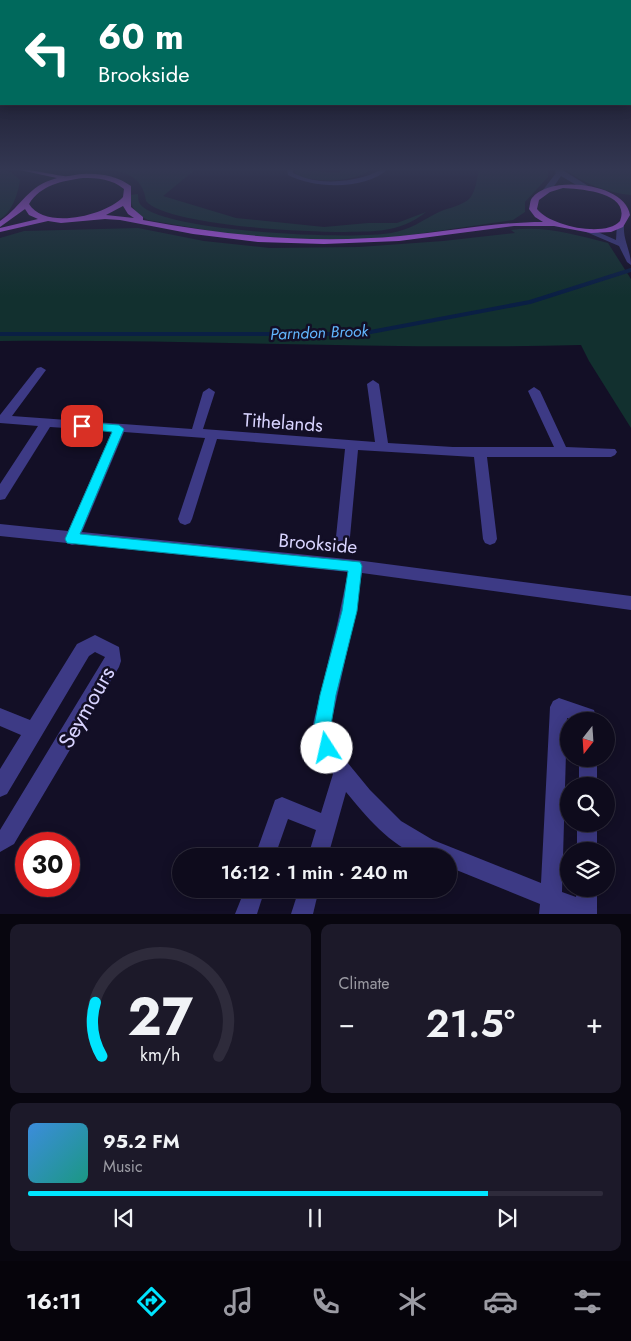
<!DOCTYPE html>
<meta charset="utf-8">
<style>
:root{--surface:#0e0b1c;--page:#1c1929;--text:#f1f3f6;--muted:#9b9ba3;--line:#2e2b3b;--accent:#00e5ff}
body{margin:0;font-family:Jost,sans-serif;background:var(--page);color:var(--text);height:100vh;display:flex;flex-direction:column;font-size:19px;white-space:nowrap}
*{box-sizing:border-box;margin:0}
p{font-size:16px;color:var(--muted)}
.icon{flex:none;width:28px;height:28px;fill:none;stroke:currentColor;stroke-width:2;stroke-linecap:round;stroke-linejoin:round}
.map{position:relative;height:914px;overflow:hidden}
.panel{display:flex;flex-direction:column;gap:10px;padding:10px;background:#08060f;flex:1}
.panel>*{flex:none}
.banner{position:absolute;left:0px;top:0px;width:631px;height:105px;box-shadow:0 2px 12px #0003,0 0 0 1px var(--line);background:#00695c;color:#fff;overflow:hidden}
.needle{width:32px;rotate:197deg}
.tools{position:absolute;left:560px;top:712px;display:grid;gap:10px}
.tools a{display:grid;place-items:center;width:55px;height:55px;border-radius:50%;background:var(--surface);box-shadow:0 2px 12px #0003,0 0 0 1px var(--line);font-size:25px}
.speed{position:absolute;left:15px;top:832px;display:flex;gap:10px;font-size:25px;font-weight:700;text-align:center}
.speed>*{display:grid;place-content:center;width:65px;height:65px;border-radius:50%;background:var(--surface);box-shadow:0 2px 12px #0003,0 0 0 1px var(--line);line-height:1}
.speed .limit{border:8px solid #d22;background:#fff;color:#111}
.pin{position:absolute;display:grid;place-items:center;width:42px;height:42px;color:#fff;margin:-21px;border-radius:10px;box-shadow:0 2px 8px #0006}
.me{position:absolute;width:55px;margin:-28px;rotate:350deg;stroke-linejoin:round;filter:drop-shadow(0 0 4px #0008)}
.turn{display:flex;align-items:center;gap:18px;height:105px;padding:0 15px;font-size:22px}
.turn .icon{width:65px;height:65px;stroke-width:2.5}
.turn b{display:block;font-size:35px;line-height:42px}
.big{font-size:38px;font-weight:600;line-height:1.1}
.panel .card{flex:1;display:flex;flex-direction:column;justify-content:center;gap:8px;min-width:0;padding:0 18px;border-radius:10px;background:var(--page)}
.panel .dial{align-items:center;gap:0}
.dial svg{height:130px;overflow:visible;fill:none;stroke:var(--line);stroke-width:7;stroke-linecap:round;text-anchor:middle}
.dial text{fill:var(--text);stroke:none}
.song{display:flex;align-items:center;gap:15px}
.cover{width:60px;height:60px;border-radius:8px;background:linear-gradient(135deg,hsl(210 70% 55%),hsl(170 70% 35%))}
.played{height:5px;border-radius:2px;background:linear-gradient(90deg,var(--accent) 80%,var(--line) 80%)}
.keys{display:flex;justify-content:space-around;direction:ltr}
.heat{display:flex;justify-content:space-between;align-items:center;font-size:28px;direction:ltr}
.panel .tiles{flex:1;display:grid;gap:10px;grid-template-columns:1fr 1fr}
.card:last-child{grid-column:span 2}
.trip{position:absolute;left:172px;top:848px;width:285px;height:50px;border-radius:25px;background:var(--surface);box-shadow:0 2px 12px #0003,0 0 0 1px var(--line);font-weight:600;line-height:50px;text-align:center}
.tab-bar{display:flex;height:80px;justify-content:space-around;align-items:center;background:#06040b;color:var(--muted)}
.tab-bar .icon{width:35px;height:35px}
.tab-bar .on{color:var(--accent)}
.tab-bar b{font-size:22px;color:var(--text)}
.map>svg:first-child{display:block}
</style>
<div class="map">
<svg width="631" height="914" viewBox="0 0 631 914">
<rect width="100%" height="100%" fill="#130f26"/>
<g fill="#12302f">
<path d="M0 169 11 172 20 180C18 194 12 212 0 219Z"/>
<path d="M102 169H196L163 196 236 218 324 227 368 223H397L426 212C414 222 399 228 384 230 346 236 168 228 146 201 143 176 125 171 102 169Z"/>
<path d="M295 169 339 173 342 169H371C356 183 313 183 296 175Z"/>
<path d="M479 169H548V177L525 202V212L513 220 396 237 342 240 246 237 148 220C136 214 131 208 130 195L138 194C138 200 139 204 143 207 173 232 350 240 391 233 410 230 423 220 439 212 448 208 464 205 470 198 476 191 477 178 479 169Z"/>
<path d="M564 169H631V195C607 193 583 183 564 169Z"/>
<path d="M138 228 204 241 270 248 359 247 443 241 515 233 511 230C543 225 577 235 608 243L631 279V428L589 361 581 345C388 350 194 339 0 341V238L24 231Z"/>
</g>
<g fill="none" stroke-linecap="round" stroke-linejoin="round">
<path stroke="#0a1f44" stroke-width="4" d="M0 334H360L530 302 631 270"/>
<g fill="#3d3a85" fill-rule="evenodd">
<path d="M287 169H293V173C314 184 341 183 363 177 372 175 379 169 388 169 366 190 314 189 288 175Z"/>
<path d="M554 169H561L590 187 583 189 561 176 550 192H544L543 190 556 173Z"/>
<path d="M617 224 624 226C623 240 631 251 631 265L627 262 619 246 584 231 591 229 616 240Z"/>
<path d="M41 367 46 370 12 416 192 429 203 392 209 388 215 392 203 429 375 442 367 384 373 380 379 384 388 443 453 447H554L528 391 534 387 540 391 566 447 615 449 617 452 615 455 611 457H487L497 539 495 543 490 545 485 543 483 539 474 457 358 450 350 537 348 541 343 543 338 541 336 537 345 449 217 439 192 519 190 523 185 525 180 523 178 519 205 438 124 432 82 532 356 560 631 596V610L362 573 353 625 331 724 333 739 347 762 370 790 401 821 433 840 541 883 550 707 553 701 559 698 594 710 597 721H577L567 718 562 892 576 897 577 889H597V914H539L540 904 449 867V856C440 856 429 858 421 856 390 846 366 816 346 792L328 856H308L316 830 288 819 275 856H255L275 800 282 797 321 813 333 774 316 741 313 724 337 625 348 572 76 544 72 545 67 543 0 536V524L68 531 112 431 50 427 5 499 0 500V484L38 426 0 423V415L37 368Z"/>
<path d="M95 635 119 647 121 661 119 667 14 844 0 852V830L105 657 95 652 89 656 7 794 0 797V769L21 735 0 726V708L30 720 77 644Z"/>
<rect x="579" y="759" width="18" height="27"/>
<rect x="577" y="824" width="20" height="27"/>
<path d="M245 889H265L257 914H235Z"/>
<path d="M299 889H319L313 914H291Z"/>
</g>
<path fill="#c25bff" fill-rule="evenodd" d="M15 169C32 169 48 174 64 176 69 177 77 174 83 174 100 173 117 176 131 186V207L143 217V220C228 236 313 244 400 236 447 232 494 222 543 222L535 217 529 209C530 206 530 200 532 198 550 174 626 183 630 215L623 227 611 232 591 233 554 226H514L399 241 324 244 258 242 193 234 120 220 105 219 61 223 48 221 0 232V228L38 219 29 215 25 209 0 227V221C23 205 27 186 57 178ZM83 178C98 178 112 179 124 189L123 197C105 216 45 230 29 204 41 185 61 181 83 178ZM563 188C580 189 631 192 620 221 605 238 550 226 537 209L539 200 550 192ZM123 206 128 214 134 218 106 215Z"/>
</g>
<linearGradient id="sky" x2="0" y2="1"><stop stop-color="#0a0815"/><stop offset="0.57" stop-color="#333752"/><stop offset="1" stop-color="#333752" stop-opacity="0"/></linearGradient>
<rect width="631" height="297" fill="url(#sky)"/>
<path fill="#00e5ff" stroke="#0095a6" d="M82 422 119 425 124 429 80 534 360 562 362 566 357 611 336 695 330 731 335 748 333 753 327 756 321 753 313 731 320 695 342 611 348 571 67 543 65 539 112 432 78 428 77 426Z"/>
<g text-anchor="middle" stroke-width="5" stroke-linejoin="round" paint-order="stroke">
<g font-size="16" font-style="italic" fill="#62b6ff" stroke="#130f26">
<text transform="translate(319 332) rotate(-2)" y="6">Parndon Brook</text>
</g>
<g font-size="19" fill="#d9d4ff" stroke="#130f26">
<text transform="translate(283 422) rotate(4)" y="7">Tithelands</text>
<text transform="translate(318 543) rotate(5)" y="7">Brookside</text>
</g>
<g font-size="22" fill="#d9d4ff" stroke="#130f26">
<text transform="translate(86 707) rotate(-60)" y="8">Seymours</text>
</g>
</g>
</svg>
<div class="tools">
<a><svg class="needle" viewBox="-14 -14 28 28"><path d="M0-13l5 13h-10z" fill="#e53935"/><path d="M0 13l5-13h-10z" fill="#9b9ba3"/></svg></a>
<a><svg class="icon" aria-label="search" viewBox="0 0 24 24"><circle cx="10" cy="10" r="6"/><path d="M15 15l6 6"/></svg></a>
<a><svg class="icon" aria-label="layers" viewBox="0 0 24 24"><path d="M12 4l9 5-9 5-9-5zM3 14l9 5 9-5"/></svg></a>
</div>
<div class="speed"><div class="limit">30</div></div>
<div class="pin" style="left:82px;top:426px;background:#d93025"><svg class="icon" aria-label="arrive" viewBox="0 0 24 24"><path d="M6 21V4h12l-3 4 3 4H6"/></svg></div>
<svg class="me" style="left:327px;top:748px" viewBox="-20 -20 40 40"><circle r="19" fill="#fff"/><path d="M0-13L10 11 0 6-10 11z" fill="#00e5ff"/></svg>
<div class="trip">16:12 · 1 min · 240 m</div>
<div class="banner">
<div class="turn"><svg class="icon" aria-label="left" viewBox="0 0 24 24"><path d="M17 20v-9H6M10 6l-5 5 5 5"/></svg><div><b>60 m</b>Brookside</div></div>
</div>
</div>
<section class="panel">
<div class="tiles">
<div class="card dial"><svg viewBox="0 0 100 80">
<path d="M14 69A42 42 0 1 1 86 69"/>
<path d="M14 69A42 42 0 0 1 10 36" stroke="#00e5ff"/>
<text x="50" y="56" font-size="32" font-weight="700">27</text>
<text x="50" y="72" font-size="11">km/h</text>
</svg></div>
<div class="card"><p>Climate</p>
<div class="heat"><a>−</a><b class="big">21.5°</b><a>+</a></div>
</div>
<div class="card">
<div class="song"><i class="cover"></i><div><b>95.2 FM</b><p>Music</p></div></div>
<div class="played"></div>
<div class="keys"><svg class="icon" aria-label="previous" viewBox="0 0 24 24"><path d="M18 5L8 12l10 7zM5 5v14"/></svg><svg class="icon" aria-label="pause" viewBox="0 0 24 24"><path d="M8 5v14M16 5v14"/></svg><svg class="icon" aria-label="next" viewBox="0 0 24 24"><path d="M6 5l10 7-10 7zM19 5v14"/></svg></div>
</div>
</div>
</section>
<nav class="tab-bar">
<b>16:11</b>
<svg class="icon on" aria-label="directions" viewBox="0 0 24 24"><path d="M12 3l9 9-9 9-9-9zM9 14v-3h6M13 9l2 2-2 2"/></svg>
<svg class="icon" aria-label="music" viewBox="0 0 24 24"><path d="M9 18V5l10-2v13"/><circle cx="6" cy="18" r="3"/><circle cx="16" cy="16" r="3"/></svg>
<svg class="icon" aria-label="phone" viewBox="0 0 24 24"><path d="M5 4h4l2 5-3 2q2 4 5 5l2-3 5 2v4C11 20 4 13 5 4z"/></svg>
<svg class="icon" aria-label="climate" viewBox="0 0 24 24"><path d="M12 3v18M4 7l16 10M4 17L20 7"/></svg>
<svg class="icon" aria-label="car" viewBox="0 0 24 24"><path d="M5 17H2v-5l4-1 3-4h7l3 4 3 1v5h-3M9 17h6M6 11h13"/><circle cx="7" cy="17" r="2"/><circle cx="17" cy="17" r="2"/></svg>
<svg class="icon" aria-label="filters" viewBox="0 0 24 24"><path d="M4 7h16M4 17h16"/><circle cx="9" cy="7" r="2"/><circle cx="15" cy="17" r="2"/></svg>
</nav>
